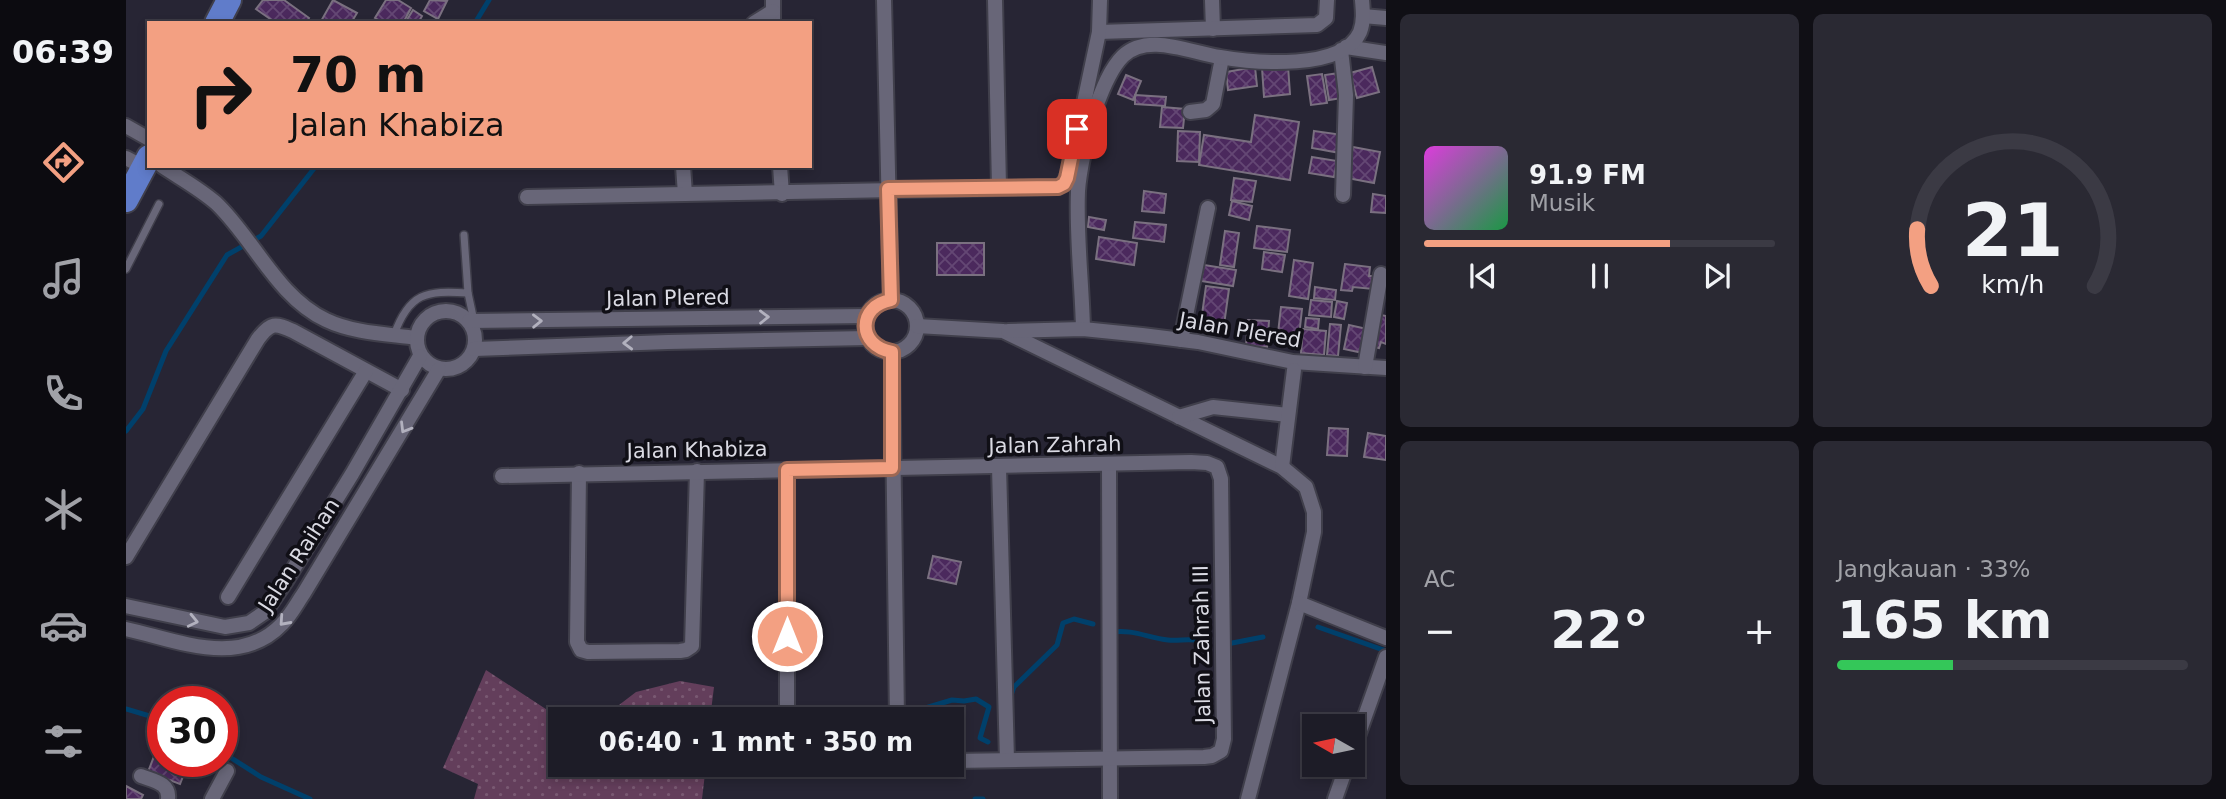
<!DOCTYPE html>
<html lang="id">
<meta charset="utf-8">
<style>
:root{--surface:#1d1c27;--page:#2a2933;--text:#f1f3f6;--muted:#a0a1a7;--line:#3b3a44;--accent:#f3a082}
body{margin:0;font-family:"DejaVu Sans",sans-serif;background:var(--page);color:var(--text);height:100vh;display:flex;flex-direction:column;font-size:26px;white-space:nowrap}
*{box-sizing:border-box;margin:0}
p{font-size:23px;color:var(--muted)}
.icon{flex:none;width:38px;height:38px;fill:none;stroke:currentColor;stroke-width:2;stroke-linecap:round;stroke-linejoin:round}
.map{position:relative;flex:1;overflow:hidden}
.side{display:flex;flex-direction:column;gap:14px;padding:14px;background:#100f15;width:840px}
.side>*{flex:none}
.guide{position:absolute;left:21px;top:21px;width:665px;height:147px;border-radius:0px;box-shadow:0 4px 10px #0003,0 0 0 2px var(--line);background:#f3a082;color:#111;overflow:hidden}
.needle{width:46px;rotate:279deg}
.controls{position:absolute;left:1176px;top:714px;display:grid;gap:14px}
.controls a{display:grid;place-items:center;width:63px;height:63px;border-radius:0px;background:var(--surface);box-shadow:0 4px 10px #0003,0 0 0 2px var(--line);font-size:35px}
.speed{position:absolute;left:21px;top:686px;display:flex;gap:14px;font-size:35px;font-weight:700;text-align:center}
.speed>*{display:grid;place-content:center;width:91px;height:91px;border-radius:50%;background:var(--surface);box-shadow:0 4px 10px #0003,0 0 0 2px var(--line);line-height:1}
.speed .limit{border:10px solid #d22;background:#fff;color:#111}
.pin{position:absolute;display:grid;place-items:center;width:60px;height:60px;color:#fff;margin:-30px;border-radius:14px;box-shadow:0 4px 10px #0006}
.me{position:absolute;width:77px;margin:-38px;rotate:0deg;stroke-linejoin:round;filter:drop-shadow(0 0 5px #0008)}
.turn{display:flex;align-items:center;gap:24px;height:147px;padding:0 28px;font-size:32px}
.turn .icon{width:91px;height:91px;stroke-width:2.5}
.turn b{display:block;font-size:49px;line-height:60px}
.big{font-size:52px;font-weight:700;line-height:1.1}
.side .widget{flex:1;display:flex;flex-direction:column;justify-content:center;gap:10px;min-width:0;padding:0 24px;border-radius:10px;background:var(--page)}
.side .dial{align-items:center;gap:0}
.dial svg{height:182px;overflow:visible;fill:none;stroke:var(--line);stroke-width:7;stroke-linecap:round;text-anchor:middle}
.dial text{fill:var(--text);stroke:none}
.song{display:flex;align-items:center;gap:21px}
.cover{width:84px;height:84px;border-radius:10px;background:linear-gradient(135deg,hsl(300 70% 55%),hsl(140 70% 35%))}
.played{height:7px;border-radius:4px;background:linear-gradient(90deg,var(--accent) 70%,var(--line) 70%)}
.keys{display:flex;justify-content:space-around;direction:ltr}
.heat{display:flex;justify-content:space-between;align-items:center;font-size:38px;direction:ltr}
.charge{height:10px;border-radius:5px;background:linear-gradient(90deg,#34c759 33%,var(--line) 0)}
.side .tiles{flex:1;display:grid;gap:14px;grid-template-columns:repeat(2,1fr)}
.trip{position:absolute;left:422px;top:707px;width:416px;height:70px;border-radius:0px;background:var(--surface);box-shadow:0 4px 10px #0003,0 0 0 2px var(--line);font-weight:700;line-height:70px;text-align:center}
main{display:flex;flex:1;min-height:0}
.tabs{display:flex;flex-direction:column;width:126px;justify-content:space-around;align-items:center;background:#0c0b10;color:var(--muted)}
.tabs .icon{width:49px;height:49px}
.tabs .on{color:var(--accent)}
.tabs b{font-size:32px;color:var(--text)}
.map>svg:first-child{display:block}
</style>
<main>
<nav class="tabs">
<b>06:39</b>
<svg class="icon on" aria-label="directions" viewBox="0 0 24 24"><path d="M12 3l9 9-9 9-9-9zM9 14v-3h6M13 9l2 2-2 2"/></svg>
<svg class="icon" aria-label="music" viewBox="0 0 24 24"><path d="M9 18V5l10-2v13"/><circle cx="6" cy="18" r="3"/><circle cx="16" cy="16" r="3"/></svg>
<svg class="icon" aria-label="phone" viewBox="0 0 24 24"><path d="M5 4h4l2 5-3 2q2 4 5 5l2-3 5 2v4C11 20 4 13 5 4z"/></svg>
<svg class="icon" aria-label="climate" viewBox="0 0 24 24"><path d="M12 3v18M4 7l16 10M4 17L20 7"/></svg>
<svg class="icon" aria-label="car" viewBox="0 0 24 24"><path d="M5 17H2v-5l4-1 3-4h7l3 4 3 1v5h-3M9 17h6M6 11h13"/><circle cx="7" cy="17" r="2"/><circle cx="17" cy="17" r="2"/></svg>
<svg class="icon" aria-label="filters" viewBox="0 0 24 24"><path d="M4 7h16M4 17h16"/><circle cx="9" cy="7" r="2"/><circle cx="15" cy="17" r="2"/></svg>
</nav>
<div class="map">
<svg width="1260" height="799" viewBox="0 0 1260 799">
<defs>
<pattern id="grass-dots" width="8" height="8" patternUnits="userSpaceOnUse" patternTransform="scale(1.75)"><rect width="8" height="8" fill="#633e5b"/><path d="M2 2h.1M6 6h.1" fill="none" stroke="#795972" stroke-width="1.8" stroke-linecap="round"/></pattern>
<pattern id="building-cross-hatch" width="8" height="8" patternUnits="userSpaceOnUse" patternTransform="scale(1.75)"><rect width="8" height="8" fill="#4b295d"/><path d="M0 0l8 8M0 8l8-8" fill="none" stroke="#644774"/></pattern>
</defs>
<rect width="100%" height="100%" fill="#272534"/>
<path fill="url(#grass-dots)" d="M360 670 432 717 480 715 510 692 554 681 588 687 584 719H434V765H580L576 799H348L352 784 317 768Z"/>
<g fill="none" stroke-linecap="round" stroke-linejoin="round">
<g stroke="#00406b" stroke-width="5">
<path d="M349 23 363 0"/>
<path d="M0 431 17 409 40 351 101 255 135 236 190 166"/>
<path d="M1192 627 1260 651"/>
<path d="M986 632C1006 629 1023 638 1042 640 1054 641 1064 638 1076 641"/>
<path d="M1101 644 1137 637"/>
<path d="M884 698 888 687 931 645 937 623 948 619 967 624"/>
<path d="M0 709 37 720"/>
<path d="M796 709 826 700 838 701 850 699 863 707 854 738 862 742"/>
<path d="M96 752 135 777 184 799"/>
<path d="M849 799H857"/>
</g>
</g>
<g fill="url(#building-cross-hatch)" stroke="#7a7080" stroke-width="2">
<path d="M137 0H158L183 18 180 23H150L130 9Z"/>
<path d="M207 0 231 13 225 23H194Z"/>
<path d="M260 0H272L285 8 277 23H258L249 18Z"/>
<path d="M304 0 321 1 312 19 298 11Z"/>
<path d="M287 10 296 16 292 23H279Z"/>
<path d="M1162 66 1164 94 1138 97 1136 68Z"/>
<path d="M1129 67 1131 86 1102 90 1100 72Z"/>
<path d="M1246 67 1253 92 1231 98 1224 73Z"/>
<path d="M1213 73 1216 98 1203 100 1199 75Z"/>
<path d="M1196 74 1201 103 1185 105 1181 76Z"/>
<path d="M1000 75 1015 81 1007 100 992 94Z"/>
<path d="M1009 95 1040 97 1039 106 1009 104Z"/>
<path d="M1036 107 1059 109 1057 128 1034 127Z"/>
<path d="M1129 115 1173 122 1164 180 1073 165 1078 135 1125 142Z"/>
<path d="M1052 131 1074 132 1073 162 1051 161Z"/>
<path d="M1188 131 1217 135 1214 153 1186 148Z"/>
<path d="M1227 147 1254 152 1248 183 1221 178Z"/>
<path d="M1186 157 1211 161 1208 177 1183 173Z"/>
<path d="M1108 178 1130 181 1126 202 1105 200Z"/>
<path d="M1018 191 1040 194 1038 213 1016 211Z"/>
<path d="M1247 194 1260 196V213L1245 212Z"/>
<path d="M1106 201 1126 206 1123 220 1103 215Z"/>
<path d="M963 217 980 220 978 230 962 227Z"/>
<path d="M1009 222 1040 225 1038 242 1007 238Z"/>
<path d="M1131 226 1164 230 1161 252 1128 248Z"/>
<path d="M1099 231 1113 233 1108 267 1094 265Z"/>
<path d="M973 237 1011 243 1008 265 970 259Z"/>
<rect x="811" y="243" width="47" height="32"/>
<path d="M1138 252 1159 255 1156 272 1136 269Z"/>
<path d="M1168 260 1187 263 1182 299 1163 296Z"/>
<path d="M1219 264 1244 267 1243 276H1249L1247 289 1227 287 1226 291 1215 290Z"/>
<path d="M1078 265 1110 270 1107 286 1075 281Z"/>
<path d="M1080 286 1103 289 1097 332 1074 329Z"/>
<path d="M1189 287 1210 290 1209 300 1188 298Z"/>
<path d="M1185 300 1206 302 1205 317 1183 315Z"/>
<path d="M1211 301 1221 303 1218 319 1208 317Z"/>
<path d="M1155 307 1176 309 1172 345 1151 342Z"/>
<path d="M1250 314 1260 316V344L1255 342 1253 348 1243 346Z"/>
<path d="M1180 318 1193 319 1192 329 1179 327Z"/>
<path d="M1122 320 1143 321 1141 347 1120 346Z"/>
<path d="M1204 324 1215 325 1212 356 1201 355Z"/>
<path d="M1223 325 1241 329 1237 353 1218 349Z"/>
<path d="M1177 329 1200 331 1198 355 1175 353Z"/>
<path d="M1203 428 1222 429 1221 456 1201 455Z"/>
<path d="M1242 433 1260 436V460L1238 457Z"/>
<path d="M807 556 835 562 830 584 802 578Z"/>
<path d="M32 746 37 748V761H63L54 784 22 772Z"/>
<path d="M0 786 17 795 15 799H0Z"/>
</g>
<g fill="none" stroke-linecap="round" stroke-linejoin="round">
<g stroke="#403f4b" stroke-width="10">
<g id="lane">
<path d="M0 269 33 204"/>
<path d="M342 293 348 321"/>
<path d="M268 335C283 293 300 290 342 293L338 235"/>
</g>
</g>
<g stroke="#403f4b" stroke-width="18">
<g id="street">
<path d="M647 0V23"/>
<path d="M758 0 765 300"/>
<path d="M869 0 873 187"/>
<path d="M1086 0 1087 29"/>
<path d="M1237 16 1260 18"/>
<path d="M628 23 647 11"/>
<path d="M973 32 1191 25 1200 18 1201 0"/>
<path d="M1220 47 1260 53"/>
<path d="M1215 50 1220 95 1217 195"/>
<path d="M1064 112 1080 110 1087 104 1096 58"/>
<path d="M0 126 23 139"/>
<path d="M0 158 17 167"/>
<path d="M36 166C54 178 74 189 90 203 128 239 151 297 200 320 227 333 261 334 290 338"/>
<path d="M557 166 559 194"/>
<path d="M654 166 656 194"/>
<path d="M401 197 932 187 938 184 944 169 973 32 974 0"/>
<circle cx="765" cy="326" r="26"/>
<circle cx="320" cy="340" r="29"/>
<path d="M343 321 741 316"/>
<path d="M791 326 877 331 1156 467 1180 487 1188 512V532L1173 603 1122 799"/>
<path d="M957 329C956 283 950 236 952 191 954 163 962 134 970 107 976 90 984 69 997 56 1022 32 1065 53 1094 57 1128 63 1217 71 1234 32 1238 22 1237 11 1236 0"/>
<path d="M882 331 957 329 1016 335 1072 342 1167 362 1260 368"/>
<path d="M1055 340 1082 208"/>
<path d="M348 349 542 342 742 338"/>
<path d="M766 352 771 719"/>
<path d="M1239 367 1255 274"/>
<path d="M1053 417 1087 407 1162 415"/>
<path d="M983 465 984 799"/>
<path d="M873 467 881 760"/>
<path d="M1156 467 1168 370"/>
<path d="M661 470V719"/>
<path d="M453 473 451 642 455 650 462 652 554 651 560 650 566 646 571 471"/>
<path d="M376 476 1065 462 1081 463 1091 467 1095 479 1098 739 1095 751 1086 756 1078 757 826 761"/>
<path d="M0 557 132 339C145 322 149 323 167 331L276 390"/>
<path d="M102 597 240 371"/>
<path d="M1173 603 1260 638"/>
<path d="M0 606 99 627 123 623 139 612 160 581 226 474 294 356"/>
<path d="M0 629C51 640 113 669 156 624 165 615 171 603 178 593L313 369"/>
<path d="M1227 750 1260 657"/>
<path d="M15 776C28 781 44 783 42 799"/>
<path d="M86 799 101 771"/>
<path d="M1209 799 1221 765"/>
</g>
</g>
<g stroke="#403f4b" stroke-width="28">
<g id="highway">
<path d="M91 23 103 0"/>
<path d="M0 200 23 157"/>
</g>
</g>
<use href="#lane" stroke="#686678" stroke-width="7"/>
<use href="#street" stroke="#686678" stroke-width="14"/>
<use href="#highway" stroke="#607cca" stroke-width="24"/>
</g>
<defs><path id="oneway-chevron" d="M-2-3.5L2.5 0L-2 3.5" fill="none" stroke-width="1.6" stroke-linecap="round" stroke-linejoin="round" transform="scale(1.75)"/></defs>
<g stroke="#b2b1be">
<use href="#oneway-chevron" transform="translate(638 317) rotate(-1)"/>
<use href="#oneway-chevron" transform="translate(411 321) rotate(-1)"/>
<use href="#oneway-chevron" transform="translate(502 343) rotate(178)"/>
<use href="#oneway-chevron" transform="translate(279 428) rotate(121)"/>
<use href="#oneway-chevron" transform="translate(67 621) rotate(13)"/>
<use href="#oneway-chevron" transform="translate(158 621) rotate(132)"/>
</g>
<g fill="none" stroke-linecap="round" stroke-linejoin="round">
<g stroke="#9e6854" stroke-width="18">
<path id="route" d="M661 636V470L766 468V352C731 346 731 306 765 300L762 189 932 187 938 184 941 178 951 129"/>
</g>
<use href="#route" stroke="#f3a082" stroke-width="12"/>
</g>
<g text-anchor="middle" stroke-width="7" stroke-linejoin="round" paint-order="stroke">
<g font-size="21" fill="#dadae3" stroke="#100f16">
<text transform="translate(542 298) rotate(-1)" y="7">Jalan Plered</text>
<text transform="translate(1114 330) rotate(10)" y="7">Jalan Plered</text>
<text transform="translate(929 445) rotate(-1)" y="7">Jalan Zahrah</text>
<text transform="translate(571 450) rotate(-1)" y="7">Jalan Khabiza</text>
<text transform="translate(173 555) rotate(-57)" y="7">Jalan Raihan</text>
<text transform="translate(1076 644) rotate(-91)" y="7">Jalan Zahrah III</text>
</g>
</g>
</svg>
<div class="controls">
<a><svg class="needle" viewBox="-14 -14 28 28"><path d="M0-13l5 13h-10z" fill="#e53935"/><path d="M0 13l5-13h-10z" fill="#a0a1a7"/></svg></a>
</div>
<div class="speed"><div class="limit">30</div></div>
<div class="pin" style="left:951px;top:129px;background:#d93025"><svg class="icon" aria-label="arrive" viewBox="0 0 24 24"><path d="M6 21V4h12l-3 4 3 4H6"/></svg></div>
<svg class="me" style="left:661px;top:636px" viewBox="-20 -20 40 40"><circle r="17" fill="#f3a082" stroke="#fff" stroke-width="3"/><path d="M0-11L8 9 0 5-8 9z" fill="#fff"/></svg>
<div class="trip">06:40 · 1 mnt · 350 m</div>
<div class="guide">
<div class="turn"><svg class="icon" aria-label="right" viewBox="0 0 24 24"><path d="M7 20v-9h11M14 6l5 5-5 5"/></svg><div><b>70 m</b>Jalan Khabiza</div></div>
</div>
</div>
<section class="side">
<div class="tiles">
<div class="widget">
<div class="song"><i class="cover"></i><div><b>91.9 FM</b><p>Musik</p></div></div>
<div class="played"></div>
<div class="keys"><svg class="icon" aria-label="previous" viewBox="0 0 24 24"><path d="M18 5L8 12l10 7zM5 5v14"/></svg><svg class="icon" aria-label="pause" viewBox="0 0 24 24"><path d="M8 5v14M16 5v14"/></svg><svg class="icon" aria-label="next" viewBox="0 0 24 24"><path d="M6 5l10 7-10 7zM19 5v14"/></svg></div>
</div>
<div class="widget dial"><svg viewBox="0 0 100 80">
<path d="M14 69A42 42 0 1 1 86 69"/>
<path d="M14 69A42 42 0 0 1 8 44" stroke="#f3a082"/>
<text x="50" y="56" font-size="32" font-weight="700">21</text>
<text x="50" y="72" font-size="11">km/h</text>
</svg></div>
<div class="widget"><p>AC</p>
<div class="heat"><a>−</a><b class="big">22°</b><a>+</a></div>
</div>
<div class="widget"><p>Jangkauan · 33%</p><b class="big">165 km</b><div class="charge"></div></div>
</div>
</section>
</main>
